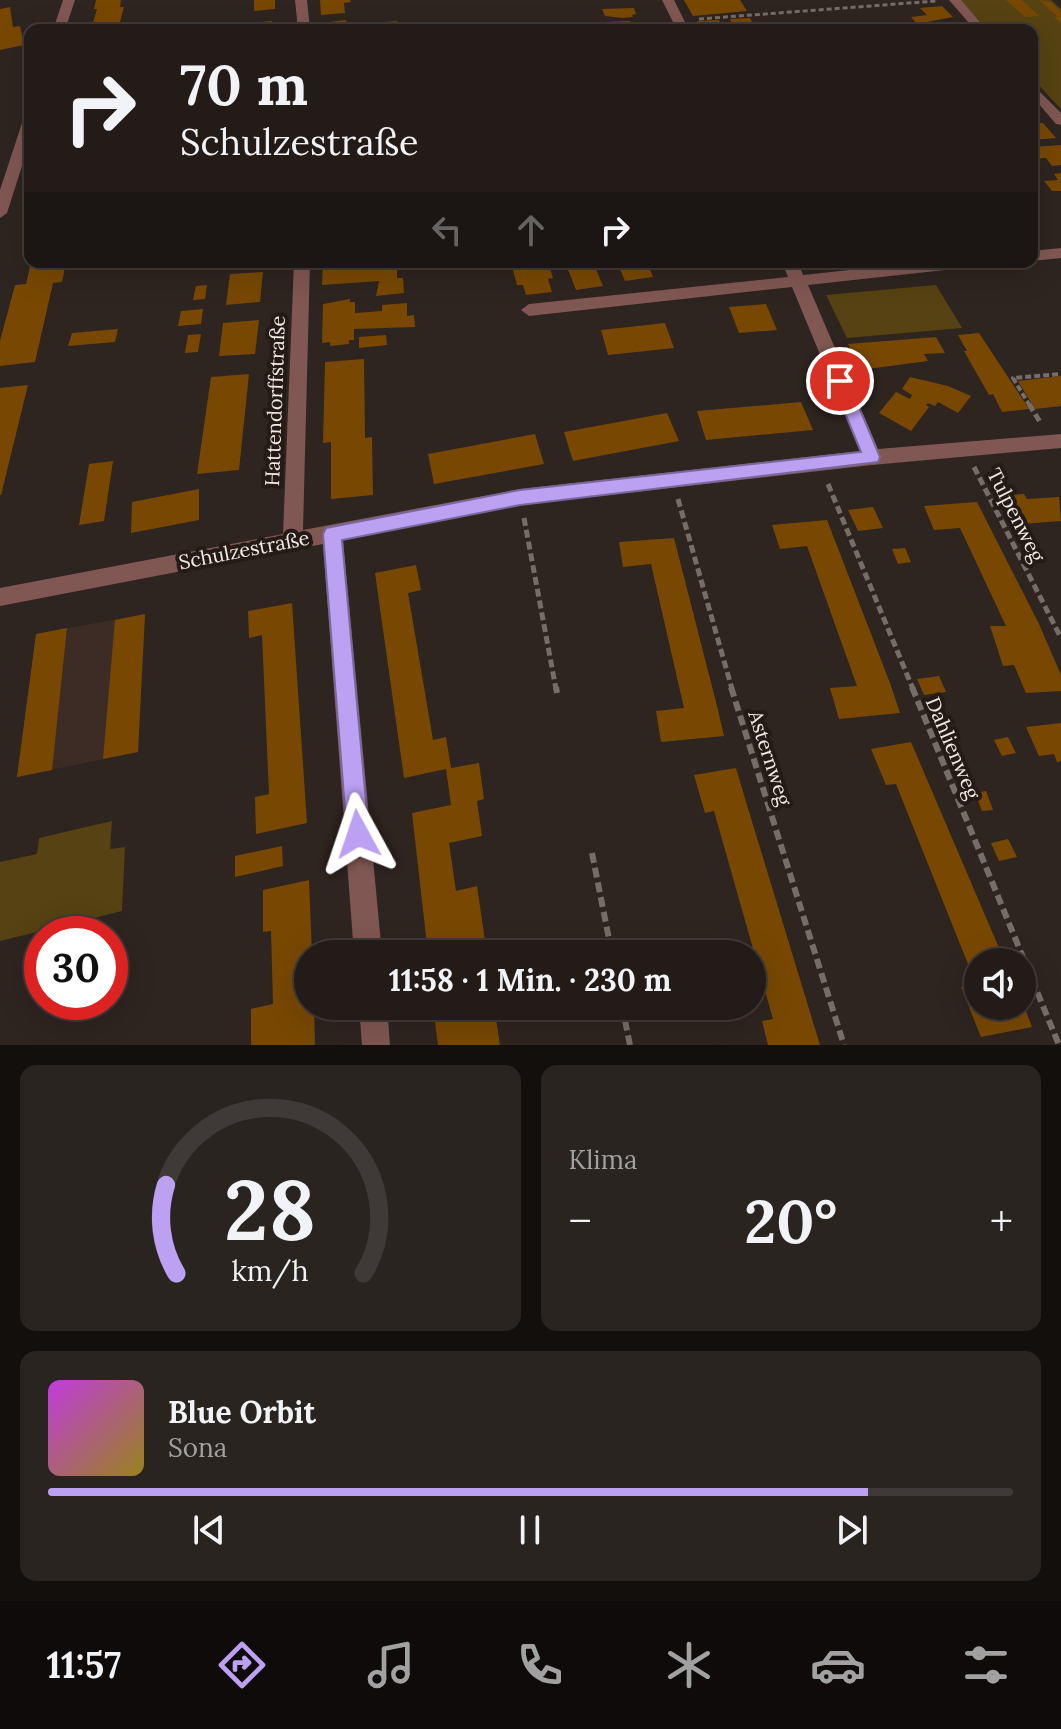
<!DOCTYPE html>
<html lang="de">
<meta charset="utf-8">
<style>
:root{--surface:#221b18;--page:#2a2421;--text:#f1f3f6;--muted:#a2a1a2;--line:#3f3937;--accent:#bca0f2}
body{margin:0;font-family:Lora,serif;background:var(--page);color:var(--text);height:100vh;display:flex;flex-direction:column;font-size:30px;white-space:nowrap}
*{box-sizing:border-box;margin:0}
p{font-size:26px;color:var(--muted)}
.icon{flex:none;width:44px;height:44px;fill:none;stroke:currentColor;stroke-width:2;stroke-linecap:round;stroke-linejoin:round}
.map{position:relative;height:1045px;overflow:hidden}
.drawer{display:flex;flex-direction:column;gap:20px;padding:20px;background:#130f0d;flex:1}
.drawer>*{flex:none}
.guide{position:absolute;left:24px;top:24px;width:1014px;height:244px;border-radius:16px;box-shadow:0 8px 32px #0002,0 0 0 2px var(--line);background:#221b18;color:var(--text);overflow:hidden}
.tools{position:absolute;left:964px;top:948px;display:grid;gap:16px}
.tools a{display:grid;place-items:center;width:72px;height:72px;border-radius:50%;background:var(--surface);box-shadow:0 8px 32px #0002,0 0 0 2px var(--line);font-size:40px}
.speed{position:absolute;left:24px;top:916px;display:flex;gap:16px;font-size:40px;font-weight:700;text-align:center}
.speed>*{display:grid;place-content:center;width:104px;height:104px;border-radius:50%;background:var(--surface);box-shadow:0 8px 32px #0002,0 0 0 2px var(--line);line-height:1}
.speed .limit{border:12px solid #d22;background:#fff;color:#111}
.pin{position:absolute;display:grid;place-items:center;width:68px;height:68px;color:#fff;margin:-34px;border:4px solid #fff;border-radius:50%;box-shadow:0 2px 8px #0007}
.me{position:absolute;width:88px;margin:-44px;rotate:355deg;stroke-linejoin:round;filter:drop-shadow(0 0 6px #0008)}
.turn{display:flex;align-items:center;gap:28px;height:168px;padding:0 24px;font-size:36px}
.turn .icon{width:104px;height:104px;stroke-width:2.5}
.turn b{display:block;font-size:56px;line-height:68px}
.lanes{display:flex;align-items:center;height:76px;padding:0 24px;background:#0003;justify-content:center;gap:40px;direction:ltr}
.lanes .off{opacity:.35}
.big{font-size:60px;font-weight:700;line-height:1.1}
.drawer .widget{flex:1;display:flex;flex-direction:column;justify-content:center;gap:12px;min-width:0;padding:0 28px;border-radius:16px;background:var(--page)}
.drawer .dial{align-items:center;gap:0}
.dial svg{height:208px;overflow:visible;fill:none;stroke:var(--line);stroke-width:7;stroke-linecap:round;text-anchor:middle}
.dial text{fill:var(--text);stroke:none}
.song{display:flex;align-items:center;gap:24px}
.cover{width:96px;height:96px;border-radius:12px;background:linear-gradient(135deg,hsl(290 70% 55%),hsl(50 70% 35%))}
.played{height:8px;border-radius:4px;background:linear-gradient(90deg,var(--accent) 85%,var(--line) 85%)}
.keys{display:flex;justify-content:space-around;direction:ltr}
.heat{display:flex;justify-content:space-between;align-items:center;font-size:44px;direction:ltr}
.drawer .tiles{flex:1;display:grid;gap:20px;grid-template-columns:1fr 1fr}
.widget:last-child{grid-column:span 2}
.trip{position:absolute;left:294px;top:940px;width:472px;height:80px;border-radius:40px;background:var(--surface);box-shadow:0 8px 32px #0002,0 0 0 2px var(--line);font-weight:700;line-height:80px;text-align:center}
.menu{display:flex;height:128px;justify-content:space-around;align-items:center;background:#0e0b0a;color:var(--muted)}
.menu .icon{width:56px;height:56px}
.menu .active{color:var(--accent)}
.menu b{font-size:36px;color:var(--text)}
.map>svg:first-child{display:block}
</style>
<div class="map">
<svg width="1061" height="1045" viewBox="0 0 1061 1045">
<rect width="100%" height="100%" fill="#2e2420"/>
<path fill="#3c2c25" d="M145 614 138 752 17 777 36 634Z"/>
<g fill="#564212">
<path d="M960 0H1051L1061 9V109L1032 78V30H988Z"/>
<path d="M936 285 962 328 847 338 826 295Z"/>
<path d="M112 821 110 849 125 847 122 911 0 941V862L37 854 39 838Z"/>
</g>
<g fill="#784803">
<path d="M96 0H121L120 7H124L119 26 114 30H91L97 9H94Z"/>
<path d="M254 0H275V9L254 11Z"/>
<path d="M320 0H350L351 2 344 3 345 13 321 15Z"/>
<path d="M684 0H740L747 11 693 16Z"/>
<path d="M1006 0H1022L1039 16 1025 17Z"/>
<path d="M1039 0 1051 2 1061 12V23L1054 17H1058Z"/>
<path d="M942 6 953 17 917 24 911 17 927 15 920 8Z"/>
<path d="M10 7 13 27 20 26 24 45 0 50V9Z"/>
<path d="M634 8 636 14 632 15 633 17 622 18 605 16 602 9Z"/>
<path d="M750 18 754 26 773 22 779 28 702 30 697 21 719 20 723 28 734 27 730 19Z"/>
<path d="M346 20 347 24 353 23 354 25 397 21 399 27 321 30V23Z"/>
<path d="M272 21V30H238L239 24Z"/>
<path d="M630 21 634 30H608L605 22Z"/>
<path d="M1032 123H1043L1056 138 1032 140Z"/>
<path d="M1061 145V165L1052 166 1046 158 1032 159V147Z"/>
<path d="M1061 173V191H1052L1044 181 1058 180 1054 174Z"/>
<path d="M31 262H66L62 282 53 283 35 362 0 366V341L15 285 26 284Z"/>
<path d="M187 262H222L221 268 185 270Z"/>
<path d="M323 262H397V278H403L404 293 376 296 379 281 322 285Z"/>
<path d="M511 262H548L553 278 548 279 552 292 526 295 523 285H517Z"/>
<path d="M565 262H593L603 286 576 290Z"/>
<path d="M617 262H647L653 277 625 281Z"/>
<path d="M702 262H748V264L705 269Z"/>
<path d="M263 272 260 302 226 305 230 274Z"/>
<path d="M207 285 205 299 193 300 196 286Z"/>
<path d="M350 299V302H355V313L382 311V305L407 303V316L414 315 415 327 354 329V340H349V344L330 346V342L322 343 323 304Z"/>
<path d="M766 304 777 330 739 333 729 307Z"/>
<path d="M203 309 201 324 178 326 181 311Z"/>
<path d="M259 320 255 354 219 356 223 323Z"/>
<path d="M665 323 674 348 608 355 601 330Z"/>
<path d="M118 329 115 342 68 346 72 333Z"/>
<path d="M979 333 1029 409 1002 412 993 394 989 395 964 351H967L958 335Z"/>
<path d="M201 334 198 352 185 353 188 335Z"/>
<path d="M386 335 387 345 359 348V337Z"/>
<path d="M936 337 945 353 924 354 928 361 860 370 848 344Z"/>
<path d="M364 359 365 438 372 437 373 495 331 499V442L323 443 325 362Z"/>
<path d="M249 374 239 470 197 474 211 377Z"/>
<path d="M1061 376V406L1035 409 1018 381Z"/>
<path d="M910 377 948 386 971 396 958 413 938 402 935 406 928 403 926 405 929 407 911 431 879 413 896 392 910 399 912 395 902 389Z"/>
<path d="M28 385 1 495H0V388Z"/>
<path d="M801 402 813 430 706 440 697 411Z"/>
<path d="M667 413 679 441 573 461 564 432Z"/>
<path d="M535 434 544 464 434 484 428 454Z"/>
<path d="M113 461 104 521 79 525 89 464Z"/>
<path d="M199 489V520L131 533 132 502Z"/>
<path d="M1024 494 1027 499 1059 497 1061 521 1022 524 1008 495Z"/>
<path d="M977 502 1039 624 1061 675V691L1026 693 1014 665 1003 666 990 626H1006L960 528 934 530 924 506Z"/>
<path d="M873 507 883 528 858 531 848 510Z"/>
<path d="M827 520 890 683 900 713 839 719 830 688 857 686 807 546 780 549 772 525Z"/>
<path d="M674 538 717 706 724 736 661 742 656 711 684 708 651 564 623 567 619 542Z"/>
<path d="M905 548 911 562 898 564 892 549Z"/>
<path d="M416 565 421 590 408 593 433 740 446 737 451 768 479 763 484 799 477 801 482 836 449 843 456 891 477 886 487 954H428L412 813 451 805 446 769 404 778 375 573Z"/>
<path d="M292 603 307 823 256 834 255 797 269 794 262 635 249 638 248 611Z"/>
<path d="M145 614 138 752 103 759 115 620Z"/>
<path d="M67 628 52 770 17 777 36 634Z"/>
<path d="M939 676 946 692 924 695 917 679Z"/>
<path d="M950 720 957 735 944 738 937 722Z"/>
<path d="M1061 723V761L1057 762 1054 754 1039 756 1026 727Z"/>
<path d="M1008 737 1016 753 1002 756 994 740Z"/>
<path d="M911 742 1005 962H978V1006H1024L1032 1027 981 1037 961 987 976 984 896 784 886 785 871 749Z"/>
<path d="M736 768 747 805 820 1045H768L762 1021 773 1019 714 811 705 813 694 775Z"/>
<path d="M986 791 993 810 982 811 975 793Z"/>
<path d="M1008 839 1017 857 999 861 991 843Z"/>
<path d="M282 846 283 866 235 877V856Z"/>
<path d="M309 880 312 954H308V1006H314L315 1045H251V1009L273 1004 271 931 263 932V890Z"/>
<path d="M433 1006H494L500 1045H438Z"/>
</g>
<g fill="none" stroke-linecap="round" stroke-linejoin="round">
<path stroke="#766d69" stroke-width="3" stroke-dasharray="5 3" stroke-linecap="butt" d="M699 19 936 1"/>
<path stroke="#766d69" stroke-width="4" stroke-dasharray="6 3" stroke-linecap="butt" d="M1030 406 1013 378 1061 374"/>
<g stroke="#766d69" stroke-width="5" stroke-dasharray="8 4" stroke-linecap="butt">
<path d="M1029 404 1040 422"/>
<path d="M974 467 1061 638"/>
<path d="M828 484 913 689"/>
<path d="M678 499 732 689"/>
<path d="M524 518 556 689"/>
</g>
<g stroke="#766d69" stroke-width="6" stroke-dasharray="10 5" stroke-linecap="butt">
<path d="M556 687 557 693"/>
<path d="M731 687 844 1045"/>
<path d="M912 687 1059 1045"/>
<path d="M592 853 612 954"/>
<path d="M622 1006 630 1045"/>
</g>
<g fill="#805752" fill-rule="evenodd">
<path d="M63 0H75L65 30H53Z"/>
<path d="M295 0H307L310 30H298Z"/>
<path d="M662 0H674L689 30H677Z"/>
<path d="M949 0H961L987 30H975Z"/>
<path d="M1032 84 1061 113V125L1056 124 1032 96Z"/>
<path d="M30 116V141L7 213 0 218V190L23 120Z"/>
<path d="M1061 248V258L1032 261V251Z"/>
<path d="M294 262H310L303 530 520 489 860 451 792 287 529 316 521 310 529 304 788 277 782 262H798L803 275 924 262H980L972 267 808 285 878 449 1061 434V448L872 465 520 505 343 540 382 954H354L323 544 0 606V588L283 534Z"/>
<path d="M359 1006H387L390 1045H362Z"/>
</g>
</g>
<path fill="#bca0f2" stroke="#7a689d" stroke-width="2" d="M840 375 848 381 880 457 878 462 520 505 342 540 369 834 366 842 358 845 350 842 347 834 323 534 326 528 520 490 861 452 832 381Z"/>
<g text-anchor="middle" stroke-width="8" stroke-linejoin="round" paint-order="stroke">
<g font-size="20" fill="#f0eae6" stroke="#241b16">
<text transform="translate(275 401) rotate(-88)" y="7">Hattendorffstraße</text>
<text transform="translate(1016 515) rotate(63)" y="7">Tulpenweg</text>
<text transform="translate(244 550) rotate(-11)" y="7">Schulzestraße</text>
<text transform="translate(953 748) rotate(67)" y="7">Dahlienweg</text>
<text transform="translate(770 758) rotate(72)" y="7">Asternweg</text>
</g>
</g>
</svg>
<div class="tools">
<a><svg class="icon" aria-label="sound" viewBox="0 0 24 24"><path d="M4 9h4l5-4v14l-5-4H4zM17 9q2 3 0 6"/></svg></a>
</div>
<div class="speed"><div class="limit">30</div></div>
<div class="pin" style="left:840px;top:381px;background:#d93025"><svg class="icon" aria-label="arrive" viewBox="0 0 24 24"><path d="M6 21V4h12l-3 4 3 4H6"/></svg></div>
<svg class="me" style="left:358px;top:834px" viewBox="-20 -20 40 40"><path d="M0-17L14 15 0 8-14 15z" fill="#bca0f2" stroke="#fff" stroke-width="4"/></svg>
<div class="trip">11:58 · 1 Min. · 230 m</div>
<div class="guide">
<div class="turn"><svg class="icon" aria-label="right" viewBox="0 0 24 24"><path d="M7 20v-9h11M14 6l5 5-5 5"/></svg><div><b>70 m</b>Schulzestraße</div></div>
<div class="lanes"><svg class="icon off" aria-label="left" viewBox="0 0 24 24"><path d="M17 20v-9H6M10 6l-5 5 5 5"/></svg><svg class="icon off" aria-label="ahead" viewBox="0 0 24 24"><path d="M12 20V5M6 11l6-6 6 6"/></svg><svg class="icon" aria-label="right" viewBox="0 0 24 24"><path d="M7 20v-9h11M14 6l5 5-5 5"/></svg></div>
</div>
</div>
<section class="drawer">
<div class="tiles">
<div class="widget dial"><svg viewBox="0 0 100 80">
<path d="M14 69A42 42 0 1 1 86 69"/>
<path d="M14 69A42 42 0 0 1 10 35" stroke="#bca0f2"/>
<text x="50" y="56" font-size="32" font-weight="700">28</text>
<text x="50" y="72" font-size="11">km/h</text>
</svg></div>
<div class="widget"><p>Klima</p>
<div class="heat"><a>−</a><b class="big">20°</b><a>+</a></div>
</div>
<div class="widget">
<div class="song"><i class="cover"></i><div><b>Blue Orbit</b><p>Sona</p></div></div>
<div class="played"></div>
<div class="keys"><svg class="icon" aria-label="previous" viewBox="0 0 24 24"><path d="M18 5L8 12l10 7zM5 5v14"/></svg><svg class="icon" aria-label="pause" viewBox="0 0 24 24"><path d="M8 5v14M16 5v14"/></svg><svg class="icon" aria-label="next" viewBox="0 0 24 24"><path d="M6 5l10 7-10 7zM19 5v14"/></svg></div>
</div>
</div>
</section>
<nav class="menu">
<b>11:57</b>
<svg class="icon active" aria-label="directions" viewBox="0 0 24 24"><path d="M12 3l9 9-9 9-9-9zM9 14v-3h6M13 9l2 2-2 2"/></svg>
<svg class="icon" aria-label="music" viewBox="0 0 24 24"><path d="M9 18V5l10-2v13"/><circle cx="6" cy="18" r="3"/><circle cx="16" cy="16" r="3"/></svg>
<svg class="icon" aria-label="phone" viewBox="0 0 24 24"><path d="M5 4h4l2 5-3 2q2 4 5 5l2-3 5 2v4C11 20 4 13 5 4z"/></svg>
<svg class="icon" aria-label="climate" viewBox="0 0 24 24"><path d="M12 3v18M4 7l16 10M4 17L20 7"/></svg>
<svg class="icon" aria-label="car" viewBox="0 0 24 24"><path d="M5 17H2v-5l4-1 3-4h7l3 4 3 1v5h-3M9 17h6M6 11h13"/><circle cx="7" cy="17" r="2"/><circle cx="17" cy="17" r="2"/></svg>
<svg class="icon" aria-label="filters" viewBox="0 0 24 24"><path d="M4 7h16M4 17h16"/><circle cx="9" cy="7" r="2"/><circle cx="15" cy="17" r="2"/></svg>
</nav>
